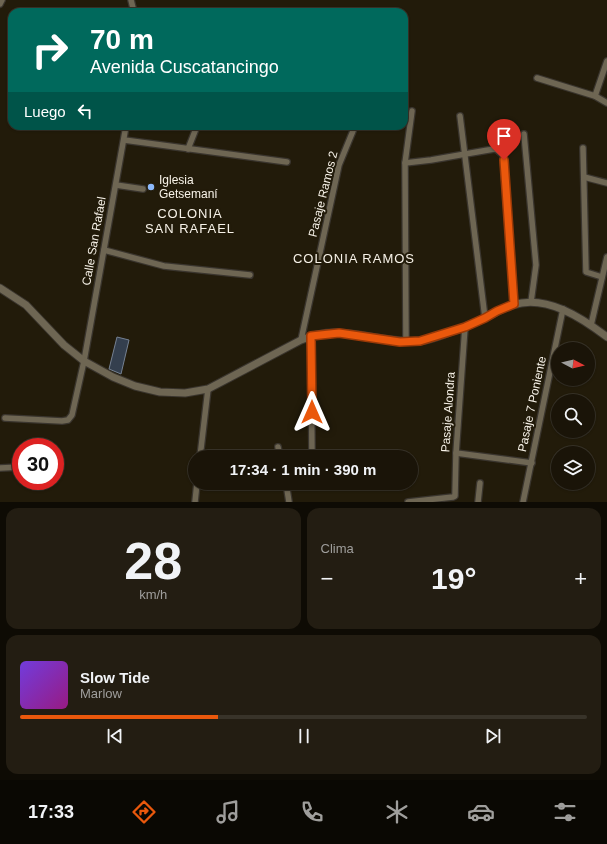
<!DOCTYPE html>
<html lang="es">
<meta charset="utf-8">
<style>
:root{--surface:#1a1408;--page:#231d12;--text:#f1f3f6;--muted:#9f9e9c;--line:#383329;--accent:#ea580c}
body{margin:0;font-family:Helvetica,sans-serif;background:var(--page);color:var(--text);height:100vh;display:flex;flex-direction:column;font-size:15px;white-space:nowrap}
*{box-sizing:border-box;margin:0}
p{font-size:13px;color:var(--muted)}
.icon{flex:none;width:22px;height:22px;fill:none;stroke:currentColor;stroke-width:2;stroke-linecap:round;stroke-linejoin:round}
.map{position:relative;height:502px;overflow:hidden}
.drawer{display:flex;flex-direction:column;gap:6px;padding:6px;background:#0e0b04;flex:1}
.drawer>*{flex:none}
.guide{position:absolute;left:8px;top:8px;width:400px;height:122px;border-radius:12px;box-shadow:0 1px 3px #0004,0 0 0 1px var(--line);background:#00695c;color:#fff;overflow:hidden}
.needle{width:26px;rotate:97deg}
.controls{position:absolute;left:551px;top:342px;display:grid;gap:8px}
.controls a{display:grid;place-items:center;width:44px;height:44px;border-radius:50%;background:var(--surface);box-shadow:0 1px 3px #0004,0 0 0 1px var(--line);font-size:20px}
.speed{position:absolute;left:12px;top:438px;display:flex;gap:8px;font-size:20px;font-weight:700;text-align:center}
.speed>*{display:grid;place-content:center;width:52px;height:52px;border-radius:50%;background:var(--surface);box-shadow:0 1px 3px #0004,0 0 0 1px var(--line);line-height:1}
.speed .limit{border:6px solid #d22;background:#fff;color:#111}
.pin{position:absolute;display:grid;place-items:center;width:34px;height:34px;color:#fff;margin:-41px -17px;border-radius:50% 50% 50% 0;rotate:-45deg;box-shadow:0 0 4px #0007}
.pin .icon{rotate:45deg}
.me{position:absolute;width:44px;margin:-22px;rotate:0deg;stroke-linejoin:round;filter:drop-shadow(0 0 3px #0008)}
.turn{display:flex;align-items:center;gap:14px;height:84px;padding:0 16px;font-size:18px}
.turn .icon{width:52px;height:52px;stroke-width:2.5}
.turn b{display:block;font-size:28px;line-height:34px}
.then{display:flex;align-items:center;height:38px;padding:0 16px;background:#0003;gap:8px;font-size:15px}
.big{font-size:30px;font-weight:700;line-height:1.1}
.drawer .tile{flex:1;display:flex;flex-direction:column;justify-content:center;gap:6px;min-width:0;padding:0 14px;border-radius:12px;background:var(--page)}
.drawer .dial{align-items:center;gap:0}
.dial b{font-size:52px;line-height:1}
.song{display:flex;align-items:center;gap:12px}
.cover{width:48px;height:48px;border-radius:6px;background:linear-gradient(135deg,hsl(260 70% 55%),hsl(310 70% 35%))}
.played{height:4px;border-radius:2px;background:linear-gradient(90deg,var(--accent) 35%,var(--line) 35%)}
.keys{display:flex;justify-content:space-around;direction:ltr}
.heat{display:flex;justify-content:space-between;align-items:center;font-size:22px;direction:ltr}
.drawer .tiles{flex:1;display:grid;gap:6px;grid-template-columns:1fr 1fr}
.tile:last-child{grid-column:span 2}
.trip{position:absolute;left:188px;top:450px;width:230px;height:40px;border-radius:20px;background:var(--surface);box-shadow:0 1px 3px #0004,0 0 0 1px var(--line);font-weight:700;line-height:40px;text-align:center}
.menu{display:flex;height:64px;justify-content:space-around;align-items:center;background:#0a0803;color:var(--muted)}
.menu .icon{width:28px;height:28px}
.menu .on{color:var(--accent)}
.menu b{font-size:18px;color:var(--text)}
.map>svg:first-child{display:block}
</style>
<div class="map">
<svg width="607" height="502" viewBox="0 0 607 502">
<rect width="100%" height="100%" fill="#221b0a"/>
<path fill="#343f4e" stroke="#758192" d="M117 337 129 340 121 374 109 369Z"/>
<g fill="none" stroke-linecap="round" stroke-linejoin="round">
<g stroke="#3a352e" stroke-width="8">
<g id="minor">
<path d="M131 0 134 12"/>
<path d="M0 4 2 0"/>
<path d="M537 78 595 96 607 103"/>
<path d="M595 96 607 61"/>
<path d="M460 116 485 318"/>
<path d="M524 134 536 265 531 302"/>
<path d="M124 140 287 162"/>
<path d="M583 148 586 272 602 277"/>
<path d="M188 149 197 126"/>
<path d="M405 163 431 160 494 149 497 150 503 155 514 304"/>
<path d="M584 177 607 183"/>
<path d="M116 185 143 189"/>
<path d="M104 250 164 266 250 275"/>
<path d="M591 325 607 257"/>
<path d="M311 336 312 457"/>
<path d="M301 340 339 165 355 126"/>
<path d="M406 342 405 163 412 111"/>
<path d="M5 418 62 421 68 420 72 415 84 361 126 126"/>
<path d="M278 447 280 457"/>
<path d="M456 453 532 463"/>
<path d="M200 457 208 389"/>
<path d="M0 468 21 467"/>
<path d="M286 483 289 502"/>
<path d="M195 502 197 483"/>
<path d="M408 502 453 497 455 496 456 453 465 327"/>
<path d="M478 502 480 483"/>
<path d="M523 502 563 309"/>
</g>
</g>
<g stroke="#3a352e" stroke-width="9">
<path id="tertiary" d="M0 288 26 305 64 345 84 361 113 377 135 386 160 392 185 393 208 389 301 340C313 335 326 332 339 333 366 334 391 343 418 341 428 341 440 336 450 332 461 329 472 324 483 319 493 314 502 308 513 305 546 294 582 318 607 337"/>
</g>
<use href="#minor" stroke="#6e6653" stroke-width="5.5"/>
<use href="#tertiary" stroke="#6e6653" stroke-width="7"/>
</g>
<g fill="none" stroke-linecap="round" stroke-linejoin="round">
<g stroke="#983908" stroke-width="10">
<path id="route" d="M312 412 311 336 339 333 400 342 420 341 465 327 485 318 497 311 514 304 504 160"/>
</g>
<use href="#route" stroke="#ea580c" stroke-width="7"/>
</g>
<circle fill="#8cb9fc" stroke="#221b0a" stroke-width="1.5" cx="151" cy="187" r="4"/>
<g text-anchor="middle" stroke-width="4" stroke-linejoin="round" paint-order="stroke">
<g font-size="12" fill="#f7f2e8" stroke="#221b0a" text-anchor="start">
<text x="159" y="184">Iglesia<tspan x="159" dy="14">Getsemaní</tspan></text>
</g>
<g font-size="12" fill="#f7f2e8" stroke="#221b0a">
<text transform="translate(323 194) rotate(-76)" y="4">Pasaje Ramos 2</text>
<text transform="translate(94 241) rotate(-80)" y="4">Calle San Rafael</text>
<text transform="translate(532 404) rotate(-78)" y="4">Pasaje 7 Poniente</text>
<text transform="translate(448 412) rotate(-86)" y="4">Pasaje Alondra</text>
</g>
<g font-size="13" letter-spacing="1" fill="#f7f2e8" stroke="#221b0a">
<text x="190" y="218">COLONIA<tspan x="190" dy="15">SAN RAFAEL</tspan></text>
<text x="354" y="263">COLONIA RAMOS</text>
</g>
</g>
</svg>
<div class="controls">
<a><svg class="needle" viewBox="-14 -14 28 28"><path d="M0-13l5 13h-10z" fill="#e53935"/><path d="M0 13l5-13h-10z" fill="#9f9e9c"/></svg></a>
<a><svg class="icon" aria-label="search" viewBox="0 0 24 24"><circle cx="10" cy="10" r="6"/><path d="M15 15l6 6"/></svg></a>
<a><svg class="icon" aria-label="layers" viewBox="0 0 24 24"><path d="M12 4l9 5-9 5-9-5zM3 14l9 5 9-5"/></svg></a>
</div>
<div class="speed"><div class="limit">30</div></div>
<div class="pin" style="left:504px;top:160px;background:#d93025"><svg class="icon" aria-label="arrive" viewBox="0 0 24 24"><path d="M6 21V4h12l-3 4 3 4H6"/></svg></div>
<svg class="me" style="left:312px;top:412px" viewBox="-20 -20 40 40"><path d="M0-17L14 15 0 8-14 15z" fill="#ea580c" stroke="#fff" stroke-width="4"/></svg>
<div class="trip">17:34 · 1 min · 390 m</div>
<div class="guide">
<div class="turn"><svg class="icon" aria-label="right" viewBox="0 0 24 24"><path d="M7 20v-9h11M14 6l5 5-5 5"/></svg><div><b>70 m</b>Avenida Cuscatancingo</div></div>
<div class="then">Luego<svg class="icon" aria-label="left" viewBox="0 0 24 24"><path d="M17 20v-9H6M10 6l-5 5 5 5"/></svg></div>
</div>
</div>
<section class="drawer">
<div class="tiles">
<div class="tile dial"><b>28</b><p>km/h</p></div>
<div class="tile"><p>Clima</p>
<div class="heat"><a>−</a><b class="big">19°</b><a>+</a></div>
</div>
<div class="tile">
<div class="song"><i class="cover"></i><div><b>Slow Tide</b><p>Marlow</p></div></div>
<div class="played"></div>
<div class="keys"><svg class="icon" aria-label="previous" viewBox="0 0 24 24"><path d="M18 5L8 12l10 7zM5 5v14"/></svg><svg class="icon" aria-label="pause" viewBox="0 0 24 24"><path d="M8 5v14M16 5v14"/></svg><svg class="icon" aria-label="next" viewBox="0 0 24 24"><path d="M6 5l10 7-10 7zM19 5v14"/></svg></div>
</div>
</div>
</section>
<nav class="menu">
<b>17:33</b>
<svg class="icon on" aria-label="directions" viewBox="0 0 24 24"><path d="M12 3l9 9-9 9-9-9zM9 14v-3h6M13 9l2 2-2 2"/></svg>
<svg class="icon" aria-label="music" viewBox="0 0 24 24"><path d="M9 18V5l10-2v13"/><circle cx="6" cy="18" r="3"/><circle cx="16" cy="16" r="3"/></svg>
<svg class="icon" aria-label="phone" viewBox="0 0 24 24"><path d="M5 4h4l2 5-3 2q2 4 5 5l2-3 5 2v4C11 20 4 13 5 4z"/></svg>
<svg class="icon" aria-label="climate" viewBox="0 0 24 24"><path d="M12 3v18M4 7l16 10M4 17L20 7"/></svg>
<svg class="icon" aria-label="car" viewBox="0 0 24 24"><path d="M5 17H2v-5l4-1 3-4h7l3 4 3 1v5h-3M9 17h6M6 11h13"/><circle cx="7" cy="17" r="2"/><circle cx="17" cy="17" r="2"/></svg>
<svg class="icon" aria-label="filters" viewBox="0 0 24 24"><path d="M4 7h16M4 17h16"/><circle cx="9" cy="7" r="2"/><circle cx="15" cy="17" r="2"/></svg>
</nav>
